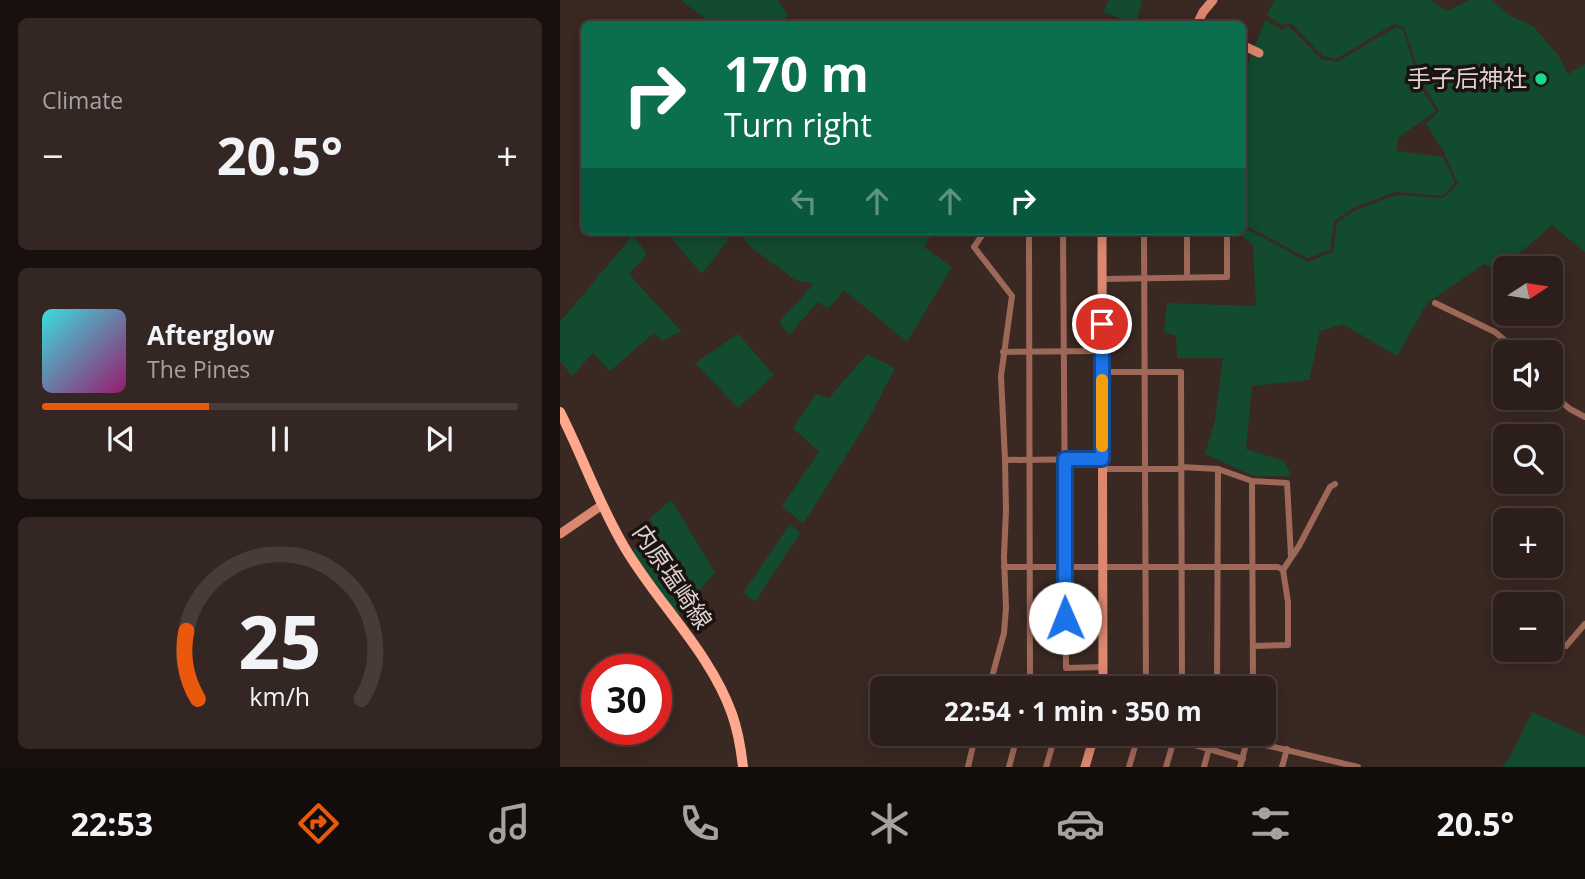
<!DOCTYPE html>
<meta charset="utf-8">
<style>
:root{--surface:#2c1e1a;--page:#342723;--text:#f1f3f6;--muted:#a6a2a2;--line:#483c39;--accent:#ea580c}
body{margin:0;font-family:"Open Sans","Noto Sans JP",sans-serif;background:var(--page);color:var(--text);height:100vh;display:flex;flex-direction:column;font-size:26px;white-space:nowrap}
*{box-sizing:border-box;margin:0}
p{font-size:23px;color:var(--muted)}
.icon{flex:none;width:38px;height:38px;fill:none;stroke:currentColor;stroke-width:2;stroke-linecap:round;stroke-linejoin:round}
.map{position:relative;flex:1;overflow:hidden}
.details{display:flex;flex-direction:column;gap:18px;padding:18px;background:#18100e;width:560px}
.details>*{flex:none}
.top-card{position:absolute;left:21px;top:21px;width:665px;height:214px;border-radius:10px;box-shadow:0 4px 18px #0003,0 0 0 2px var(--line);background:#0b6e4f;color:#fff;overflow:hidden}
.needle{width:46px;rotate:78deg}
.buttons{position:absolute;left:933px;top:256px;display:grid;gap:14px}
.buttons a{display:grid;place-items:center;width:70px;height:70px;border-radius:10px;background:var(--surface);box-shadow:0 4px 18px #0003,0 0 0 2px var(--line);font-size:35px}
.speed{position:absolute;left:21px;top:654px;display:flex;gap:14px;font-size:35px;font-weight:700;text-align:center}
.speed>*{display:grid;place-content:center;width:91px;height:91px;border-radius:50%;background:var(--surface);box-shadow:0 4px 18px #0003,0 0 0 2px var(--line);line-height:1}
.speed .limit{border:10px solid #d22;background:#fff;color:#111}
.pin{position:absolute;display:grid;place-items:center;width:60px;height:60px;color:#fff;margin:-30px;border:4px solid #fff;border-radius:50%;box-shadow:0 2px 7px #0007}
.me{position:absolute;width:77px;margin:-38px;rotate:359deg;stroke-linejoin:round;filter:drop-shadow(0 0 5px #0008)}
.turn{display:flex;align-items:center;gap:24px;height:147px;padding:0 28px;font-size:32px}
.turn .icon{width:91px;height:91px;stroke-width:2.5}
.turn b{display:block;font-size:49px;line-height:60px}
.lanes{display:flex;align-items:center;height:66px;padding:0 28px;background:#0003;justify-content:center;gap:35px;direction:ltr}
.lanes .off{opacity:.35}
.big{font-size:52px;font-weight:700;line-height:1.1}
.details .card{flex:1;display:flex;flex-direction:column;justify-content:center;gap:10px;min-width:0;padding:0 24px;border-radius:10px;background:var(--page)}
.details .dial{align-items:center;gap:0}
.dial svg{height:182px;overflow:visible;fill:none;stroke:var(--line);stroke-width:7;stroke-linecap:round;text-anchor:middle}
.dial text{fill:var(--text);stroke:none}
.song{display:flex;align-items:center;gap:21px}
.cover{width:84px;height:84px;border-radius:10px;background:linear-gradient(135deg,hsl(180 70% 55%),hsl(320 70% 35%))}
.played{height:7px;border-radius:4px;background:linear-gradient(90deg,var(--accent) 35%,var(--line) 35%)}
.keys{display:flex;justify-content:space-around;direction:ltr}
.heat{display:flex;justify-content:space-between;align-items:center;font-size:38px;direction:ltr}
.trip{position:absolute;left:310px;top:676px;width:406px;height:70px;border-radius:10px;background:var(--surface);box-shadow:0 4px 18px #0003,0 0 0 2px var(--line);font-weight:700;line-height:70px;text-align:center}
.tab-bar{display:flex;height:112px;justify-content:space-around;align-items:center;background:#120c0a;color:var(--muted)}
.tab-bar .icon{width:49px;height:49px}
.tab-bar .on{color:var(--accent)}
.tab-bar b{font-size:32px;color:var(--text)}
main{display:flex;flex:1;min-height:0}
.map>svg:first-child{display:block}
</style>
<main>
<section class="details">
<div class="card"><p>Climate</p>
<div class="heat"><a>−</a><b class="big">20.5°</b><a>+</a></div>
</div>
<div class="card">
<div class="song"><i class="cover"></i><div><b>Afterglow</b><p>The Pines</p></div></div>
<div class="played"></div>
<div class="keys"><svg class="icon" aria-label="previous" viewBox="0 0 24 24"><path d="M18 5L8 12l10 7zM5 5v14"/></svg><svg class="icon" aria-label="pause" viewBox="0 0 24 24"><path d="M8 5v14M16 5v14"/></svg><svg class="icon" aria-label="next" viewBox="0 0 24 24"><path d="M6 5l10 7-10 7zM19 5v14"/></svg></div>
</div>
<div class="card dial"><svg viewBox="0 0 100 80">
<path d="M14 69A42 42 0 1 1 86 69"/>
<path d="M14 69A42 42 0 0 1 9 39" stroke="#ea580c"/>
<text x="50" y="56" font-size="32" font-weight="700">25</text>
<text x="50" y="72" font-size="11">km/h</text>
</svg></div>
</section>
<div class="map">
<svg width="1025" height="767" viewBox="0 0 1025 767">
<rect width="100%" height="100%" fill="#3a2822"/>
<g fill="#134b2f">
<path d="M121 0H218L228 15 220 24H152Z"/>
<path d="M549 0H582L576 24 543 12Z"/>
<path d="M714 0H871L887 11 910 0H931L950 16 973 26 998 55 1008 74 1025 64V252L992 225 953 259 960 268H945V292L931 288 939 271 924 264 867 303 837 356 783 324 760 331 749 380 692 386 686 449 724 461 732 476H693L645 454 655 420 663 358H617L616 336 604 332 607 303 696 306 693 245 676 231H682L683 227 748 262 773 252 777 222 796 210 836 195 883 198 898 184 884 152 866 124 879 111 863 84 844 27 834 24 776 59 763 56 731 23 721 25 707 15Z"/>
<path d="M705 20 722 30 728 26 761 59 777 62 836 27 843 29 861 88 876 111 839 137 836 151 883 157 895 182 883 196 835 192 795 207 774 221 770 250 747 258 683 224 682 79Z"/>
<path d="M105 231H161L169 239 142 274Z"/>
<path d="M177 231H369L371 236 364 247 392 267 347 342 284 290 268 309 258 302 229 335 219 322 254 284 235 280 188 245Z"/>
<path d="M73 235 87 254 69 274 121 331 102 341 94 333 50 371 33 353 12 376 0 361V322Z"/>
<path d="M178 334 214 375 178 408 135 363Z"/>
<path d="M307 354 335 368 306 424 243 524 222 506 259 452 233 428 256 394 269 398Z"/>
<path d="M111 500 155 572 119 615 81 569 73 551 94 528 90 518Z"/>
<path d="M230 524 240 533 195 602 183 593Z"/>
<path d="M972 712 1025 736V767H942L949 759Z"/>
</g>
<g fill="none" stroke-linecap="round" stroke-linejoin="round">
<g stroke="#9d6858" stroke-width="6">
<path d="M425 231 414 247 452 296 441 376 445 460 446 510 444 557 446 608 444 633 429 688"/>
<path d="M469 231 470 688"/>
<path d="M503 231 506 668 543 667"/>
<path d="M584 231 586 688"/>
<path d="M627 277V231"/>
<path d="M542 279 667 277V231"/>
<path d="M875 303 935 332 959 352"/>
<path d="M443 352 542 351"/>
<path d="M542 372H621L622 688"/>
<path d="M990 392 1010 409 1025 417"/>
<path d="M445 460 542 459"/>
<path d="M621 467 658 469 692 481 727 483 731 556"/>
<path d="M542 469H621"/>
<path d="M692 481 693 688"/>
<path d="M444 567H718L723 570"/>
<path d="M693 646 728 645V602L723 570 739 546 770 487 775 484"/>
<path d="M1006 646 1025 624"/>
<path d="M657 688 658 469"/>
<path d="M594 733 683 759"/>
<path d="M688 741 798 767"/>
<path d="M408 767 416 733"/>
<path d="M449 767 458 733"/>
<path d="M486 767 496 733"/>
<path d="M569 767 579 733"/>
<path d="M606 767 616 733"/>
<path d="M644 767 653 733"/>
<path d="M680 767 689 733"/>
<path d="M722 767 727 749"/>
</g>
<g stroke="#dc876f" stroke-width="9">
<path d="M637 24 643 12 653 0"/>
<path d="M682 45 699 53"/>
<path d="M542 231 543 688"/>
<path d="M0 534 42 505"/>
<path d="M525 767 535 733"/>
</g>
<path stroke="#ffa88e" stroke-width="10" d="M0 412C23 457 39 505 65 548 98 604 150 652 172 714 178 731 181 749 183 767"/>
</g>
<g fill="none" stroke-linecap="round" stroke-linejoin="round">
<g stroke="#114b97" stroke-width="18">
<path id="route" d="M505 618V459H542V324"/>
</g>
<use href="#route" stroke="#1a73e8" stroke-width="12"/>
<path stroke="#f59e0b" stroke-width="12" d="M542 380V446"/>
</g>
<circle fill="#17d989" stroke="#1b1311" stroke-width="2.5" cx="981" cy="79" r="7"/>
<g text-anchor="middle" stroke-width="7" stroke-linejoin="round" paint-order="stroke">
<g font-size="24" fill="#ded1ce" stroke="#1b1311" text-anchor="end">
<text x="967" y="87">手子后神社</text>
</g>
<g font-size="24" fill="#ded1ce" stroke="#1b1311">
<text transform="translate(112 577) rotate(56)" y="8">内原塩崎線</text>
</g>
</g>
</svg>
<div class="buttons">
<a><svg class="needle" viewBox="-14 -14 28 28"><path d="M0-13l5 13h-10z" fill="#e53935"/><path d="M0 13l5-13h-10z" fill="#a6a2a2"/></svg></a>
<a><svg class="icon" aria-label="sound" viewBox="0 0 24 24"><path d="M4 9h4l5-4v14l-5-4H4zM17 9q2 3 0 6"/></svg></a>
<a><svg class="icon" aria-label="search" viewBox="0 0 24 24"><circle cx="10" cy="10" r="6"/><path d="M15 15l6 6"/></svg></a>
<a>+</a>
<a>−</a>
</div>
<div class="speed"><div class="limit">30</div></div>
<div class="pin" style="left:542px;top:324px;background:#d93025"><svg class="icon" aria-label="arrive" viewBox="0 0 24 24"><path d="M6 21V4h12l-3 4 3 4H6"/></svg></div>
<svg class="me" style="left:505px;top:618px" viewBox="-20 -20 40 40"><circle r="19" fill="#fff"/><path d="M0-13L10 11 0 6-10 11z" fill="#1a73e8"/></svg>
<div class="trip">22:54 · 1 min · 350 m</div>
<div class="top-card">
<div class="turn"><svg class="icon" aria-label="right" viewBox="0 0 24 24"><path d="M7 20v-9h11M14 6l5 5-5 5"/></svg><div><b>170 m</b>Turn right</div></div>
<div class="lanes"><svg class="icon off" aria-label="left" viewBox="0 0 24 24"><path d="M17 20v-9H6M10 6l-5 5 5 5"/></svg><svg class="icon off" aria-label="ahead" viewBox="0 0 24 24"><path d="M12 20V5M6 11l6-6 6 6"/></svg><svg class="icon off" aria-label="ahead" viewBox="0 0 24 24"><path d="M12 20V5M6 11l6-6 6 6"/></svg><svg class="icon" aria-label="right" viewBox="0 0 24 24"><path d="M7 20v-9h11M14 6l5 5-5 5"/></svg></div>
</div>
</div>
</main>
<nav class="tab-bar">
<b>22:53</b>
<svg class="icon on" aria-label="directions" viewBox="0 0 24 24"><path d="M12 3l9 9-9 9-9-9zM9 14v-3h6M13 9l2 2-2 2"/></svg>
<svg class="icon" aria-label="music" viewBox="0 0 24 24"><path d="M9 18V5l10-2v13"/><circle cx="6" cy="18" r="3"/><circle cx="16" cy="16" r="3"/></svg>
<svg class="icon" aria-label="phone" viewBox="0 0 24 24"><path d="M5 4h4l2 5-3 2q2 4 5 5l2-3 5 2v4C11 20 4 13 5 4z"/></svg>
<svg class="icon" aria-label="climate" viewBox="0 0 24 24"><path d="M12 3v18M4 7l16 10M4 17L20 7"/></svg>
<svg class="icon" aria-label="car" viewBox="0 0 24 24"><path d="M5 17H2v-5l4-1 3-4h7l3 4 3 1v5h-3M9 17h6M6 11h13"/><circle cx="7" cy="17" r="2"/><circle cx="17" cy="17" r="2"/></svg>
<svg class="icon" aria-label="filters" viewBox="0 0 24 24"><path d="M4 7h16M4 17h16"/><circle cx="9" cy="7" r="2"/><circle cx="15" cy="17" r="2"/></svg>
<b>20.5°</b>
</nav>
